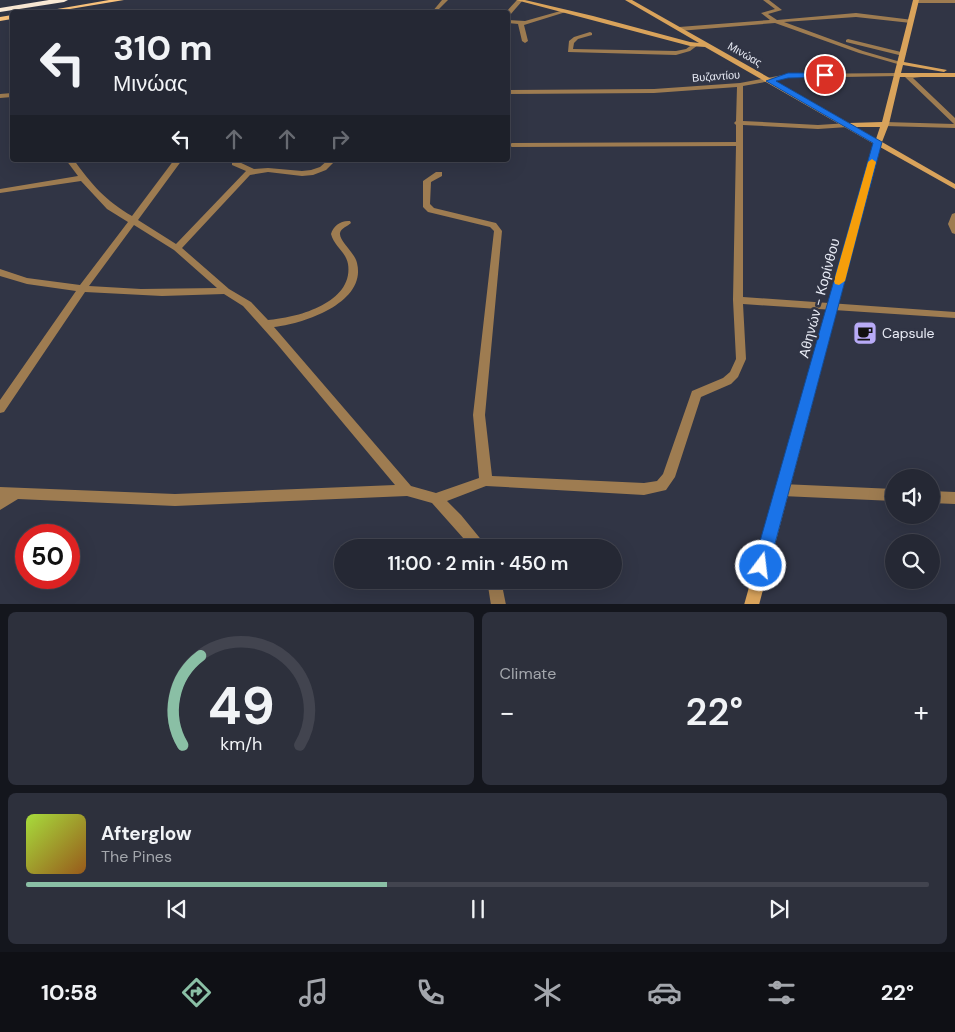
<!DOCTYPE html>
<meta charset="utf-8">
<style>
:root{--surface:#252834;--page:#2d303c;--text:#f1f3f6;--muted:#a3a6ac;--line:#42444f;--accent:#8abfa5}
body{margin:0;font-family:"DM Sans",sans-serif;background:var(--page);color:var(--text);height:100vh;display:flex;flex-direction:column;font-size:19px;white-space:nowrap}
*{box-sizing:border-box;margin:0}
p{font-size:16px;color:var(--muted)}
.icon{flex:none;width:28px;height:28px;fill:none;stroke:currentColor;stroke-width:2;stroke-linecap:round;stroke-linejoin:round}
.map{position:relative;height:604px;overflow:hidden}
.side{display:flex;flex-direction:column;gap:8px;padding:8px;background:#14161d;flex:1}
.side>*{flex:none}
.hud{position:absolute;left:10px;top:10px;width:500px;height:152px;border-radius:5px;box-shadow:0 5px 20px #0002,0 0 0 1px var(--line);background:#252834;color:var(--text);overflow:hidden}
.controls{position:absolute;left:885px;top:469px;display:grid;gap:10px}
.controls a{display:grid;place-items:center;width:55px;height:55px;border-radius:50%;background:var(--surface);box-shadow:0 5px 20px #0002,0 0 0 1px var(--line);font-size:25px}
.speed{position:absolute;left:15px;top:524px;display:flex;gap:10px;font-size:25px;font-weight:700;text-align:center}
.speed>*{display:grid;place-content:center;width:65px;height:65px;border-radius:50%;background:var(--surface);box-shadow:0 5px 20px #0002,0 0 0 1px var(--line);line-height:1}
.speed .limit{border:8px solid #d22;background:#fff;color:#111}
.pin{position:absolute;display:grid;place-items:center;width:42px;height:42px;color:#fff;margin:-21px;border:2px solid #fff;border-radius:50%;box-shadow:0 1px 5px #0007}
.me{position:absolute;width:55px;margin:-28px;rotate:15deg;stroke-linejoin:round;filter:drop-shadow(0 0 4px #0008)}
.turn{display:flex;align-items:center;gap:18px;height:105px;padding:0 20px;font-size:22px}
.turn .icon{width:65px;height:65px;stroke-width:2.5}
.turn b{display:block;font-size:35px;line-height:42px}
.lanes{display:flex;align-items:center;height:48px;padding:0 20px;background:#0003;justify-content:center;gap:25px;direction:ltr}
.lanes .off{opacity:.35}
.big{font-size:38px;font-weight:600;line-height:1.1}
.side .tile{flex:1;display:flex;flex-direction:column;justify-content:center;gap:8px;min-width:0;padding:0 18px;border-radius:8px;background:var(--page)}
.side .dial{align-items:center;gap:0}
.dial svg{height:130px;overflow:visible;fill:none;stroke:var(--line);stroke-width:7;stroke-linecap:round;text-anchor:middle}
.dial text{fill:var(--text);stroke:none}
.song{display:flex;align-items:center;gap:15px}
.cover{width:60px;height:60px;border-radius:8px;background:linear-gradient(135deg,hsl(80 70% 55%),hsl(30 70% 35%))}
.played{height:5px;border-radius:2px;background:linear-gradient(90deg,var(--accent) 40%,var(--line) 40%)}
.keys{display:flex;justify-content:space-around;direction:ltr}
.heat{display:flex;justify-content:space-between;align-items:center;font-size:28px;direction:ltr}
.side .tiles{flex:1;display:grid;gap:8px;grid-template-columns:1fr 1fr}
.tile:last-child{grid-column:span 2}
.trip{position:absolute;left:334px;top:539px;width:288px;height:50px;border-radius:25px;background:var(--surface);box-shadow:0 5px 20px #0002,0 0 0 1px var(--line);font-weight:600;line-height:50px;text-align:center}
.dock{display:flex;height:80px;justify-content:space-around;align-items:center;background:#0f1015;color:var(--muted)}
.dock .icon{width:35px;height:35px}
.dock .selected{color:var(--accent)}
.dock b{font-size:22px;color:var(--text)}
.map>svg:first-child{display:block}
</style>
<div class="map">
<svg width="955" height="605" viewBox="0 0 955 605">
<rect width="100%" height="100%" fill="#313545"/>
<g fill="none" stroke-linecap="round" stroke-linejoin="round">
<g fill="#9e7c51" fill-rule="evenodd">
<path d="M442 0H448L436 12H432Z"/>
<path d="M517 0H523L510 15H508L506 12Z"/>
<path d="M763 0H769L782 10 768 14 777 20 856 13 913 20V22L911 23 856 17 784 22 863 51 904 63 901 65 859 53 775 23 679 31 676 29 679 27 770 20 761 13 775 9Z"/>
<path d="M914 0H955V3H916Z"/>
<path d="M564 10 569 11 524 25 528 41 525 43 522 41 518 24 508 23V20L525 21Z"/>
<path d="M590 32 592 33V35L578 39 574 43 573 49 676 51 686 49 693 44 698 45 690 51 676 55 568 52 569 41 574 37Z"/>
<path d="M848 39 905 53 906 54 903 56 846 42V40Z"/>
<path d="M897 73 900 75 899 76 788 78 743 86V121L818 125 848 123 852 125 848 127 818 129 743 125V297L955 312V318L743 304 746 359 738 377 731 384 701 397 675 477 666 490 644 495 486 486 447 501 461 515 488 548H472L432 503 407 496 175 506 18 499 0 510V487L175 494 395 485 277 344 243 306 224 294 162 296 85 292 4 412 0 413V400L76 291 27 284 0 276V269L27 278 80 285 128 222 107 209 81 181 0 193V189L78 176 66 160H74C91 184 106 201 132 216L174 160H182L138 220 176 244 246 171 232 165V160H240L239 162 254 169 268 168 302 171 311 170 320 167 328 160H336L326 170 313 175 302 176 268 172 250 175 182 248 229 289 251 302 268 320C297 318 354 303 348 264 346 252 334 246 331 234 333 226 341 220 350 221L351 223C348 226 341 228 340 233 339 241 355 253 357 263 367 303 303 324 274 327L411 486 436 493 479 478 473 415 494 231 490 227 428 212 423 207V181L436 172H442V176L431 182 430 204 434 208 496 223 502 231 485 415 492 476 644 483 657 481 663 474 692 391 723 378 730 372 736 359 733 300 736 146 512 147 508 145 512 143 736 142V125L734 123 736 121 737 87 654 93 508 94V90L654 89 740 83 788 74ZM134 225 174 250 217 288 141 289 89 286Z"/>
<path d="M919 74 922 76 921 77 913 78 955 118V128L885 126 881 124 885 122 954 124 905 77Z"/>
<path d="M12 93V97L0 98V94Z"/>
<path d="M955 213V234L952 233 948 224 952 214Z"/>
<path d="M782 484 894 489V501L782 496 777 494 775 490 777 486Z"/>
<path d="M931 491 955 492V504L931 503Z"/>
<path d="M487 580H501L506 605H491Z"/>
</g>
<path fill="#d9a35b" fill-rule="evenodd" d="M516 0H525L593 16 690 42 699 43 625 0H632L849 123 882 122 913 0H919L904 62 947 70 944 72 903 65 901 73H955V77H900L889 124 882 142 955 184V189L880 147 759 605H744L874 144 705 47 690 46ZM856 127H880L876 139Z"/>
<g fill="#fcc47d" fill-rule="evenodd">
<path d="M109 0H124L52 12H40Z"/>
<path d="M12 15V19L0 21V17Z"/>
</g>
<path fill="#fcebd7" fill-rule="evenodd" d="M49 0H68L64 2 0 12V8Z"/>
</g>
<path fill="#1a73e8" stroke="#114b97" d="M828 73V76L825 77 788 78 776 81 882 142 769 566 767 572 761 574 755 572 753 566 873 143 766 81 788 73Z"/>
<path fill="#f59e0b" d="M872 159 876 162 845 281 839 285 835 284 834 281 868 162Z"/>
<defs>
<g id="cafe-square" transform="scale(1.25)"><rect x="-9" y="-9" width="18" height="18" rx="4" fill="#b8abf7" stroke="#313545"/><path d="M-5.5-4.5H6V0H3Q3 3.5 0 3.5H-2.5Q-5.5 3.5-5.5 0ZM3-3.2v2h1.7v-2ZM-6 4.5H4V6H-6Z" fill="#111"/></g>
</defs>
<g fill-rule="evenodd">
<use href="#cafe-square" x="865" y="333"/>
</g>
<g text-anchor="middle" stroke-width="5" stroke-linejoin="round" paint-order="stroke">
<g font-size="11" fill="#e8ebf5" stroke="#313545">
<text transform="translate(745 54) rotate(30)" y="4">Μινώας</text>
<text transform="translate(716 76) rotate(-4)" y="4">Βυζαντίου</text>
</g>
<g font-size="14" fill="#e8ebf5" stroke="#313545">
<text transform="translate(819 298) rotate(-75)" y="5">Αθηνών - Κορίνθου</text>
</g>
<g font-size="14" fill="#e8ebf5" stroke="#313545" text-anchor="start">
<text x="882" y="338">Capsule</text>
</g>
</g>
</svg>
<div class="controls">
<a><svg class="icon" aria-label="sound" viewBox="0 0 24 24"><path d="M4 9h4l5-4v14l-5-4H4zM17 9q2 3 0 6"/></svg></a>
<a><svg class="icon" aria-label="search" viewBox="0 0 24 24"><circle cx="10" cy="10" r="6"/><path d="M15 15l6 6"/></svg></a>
</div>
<div class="speed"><div class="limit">50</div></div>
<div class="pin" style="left:825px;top:75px;background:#d93025"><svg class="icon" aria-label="arrive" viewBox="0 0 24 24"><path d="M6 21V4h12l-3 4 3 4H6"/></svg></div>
<svg class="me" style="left:761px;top:566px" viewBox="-20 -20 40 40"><circle r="17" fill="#1a73e8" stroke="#fff" stroke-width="3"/><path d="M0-11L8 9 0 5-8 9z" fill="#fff"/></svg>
<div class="trip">11:00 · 2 min · 450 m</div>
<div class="hud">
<div class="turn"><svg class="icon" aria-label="left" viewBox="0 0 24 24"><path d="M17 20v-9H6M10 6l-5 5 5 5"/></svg><div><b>310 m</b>Μινώας</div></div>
<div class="lanes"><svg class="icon" aria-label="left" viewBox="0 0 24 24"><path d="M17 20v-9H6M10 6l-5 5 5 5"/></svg><svg class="icon off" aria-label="ahead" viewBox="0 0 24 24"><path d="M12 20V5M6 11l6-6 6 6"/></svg><svg class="icon off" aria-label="ahead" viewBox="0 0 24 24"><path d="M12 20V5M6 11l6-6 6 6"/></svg><svg class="icon off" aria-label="right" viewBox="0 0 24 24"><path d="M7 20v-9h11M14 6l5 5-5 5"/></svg></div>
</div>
</div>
<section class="side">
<div class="tiles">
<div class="tile dial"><svg viewBox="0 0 100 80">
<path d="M14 69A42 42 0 1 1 86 69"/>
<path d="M14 69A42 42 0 0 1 25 14" stroke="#8abfa5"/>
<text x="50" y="56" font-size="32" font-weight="700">49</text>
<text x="50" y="72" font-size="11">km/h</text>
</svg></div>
<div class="tile"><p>Climate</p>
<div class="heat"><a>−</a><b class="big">22°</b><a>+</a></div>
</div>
<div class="tile">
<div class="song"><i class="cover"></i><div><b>Afterglow</b><p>The Pines</p></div></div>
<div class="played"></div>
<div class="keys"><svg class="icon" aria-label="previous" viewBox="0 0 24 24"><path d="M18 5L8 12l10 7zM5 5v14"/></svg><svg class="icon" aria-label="pause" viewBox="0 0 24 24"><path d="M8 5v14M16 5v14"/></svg><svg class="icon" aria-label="next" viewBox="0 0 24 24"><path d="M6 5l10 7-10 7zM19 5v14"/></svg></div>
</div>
</div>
</section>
<nav class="dock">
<b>10:58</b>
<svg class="icon selected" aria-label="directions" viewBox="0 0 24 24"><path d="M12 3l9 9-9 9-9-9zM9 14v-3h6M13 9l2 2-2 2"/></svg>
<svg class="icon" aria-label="music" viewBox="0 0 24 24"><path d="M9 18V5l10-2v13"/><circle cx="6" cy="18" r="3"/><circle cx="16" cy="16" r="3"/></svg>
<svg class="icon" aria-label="phone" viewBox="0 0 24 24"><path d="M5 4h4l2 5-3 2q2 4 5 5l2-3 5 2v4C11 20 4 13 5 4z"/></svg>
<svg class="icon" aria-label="climate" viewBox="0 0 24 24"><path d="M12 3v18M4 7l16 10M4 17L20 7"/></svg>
<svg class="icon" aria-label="car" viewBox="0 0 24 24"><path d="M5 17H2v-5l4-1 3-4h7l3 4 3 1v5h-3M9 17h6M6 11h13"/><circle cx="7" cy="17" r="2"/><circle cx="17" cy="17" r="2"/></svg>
<svg class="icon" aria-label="filters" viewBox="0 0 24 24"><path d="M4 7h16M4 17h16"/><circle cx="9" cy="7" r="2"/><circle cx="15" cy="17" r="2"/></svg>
<b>22°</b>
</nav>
